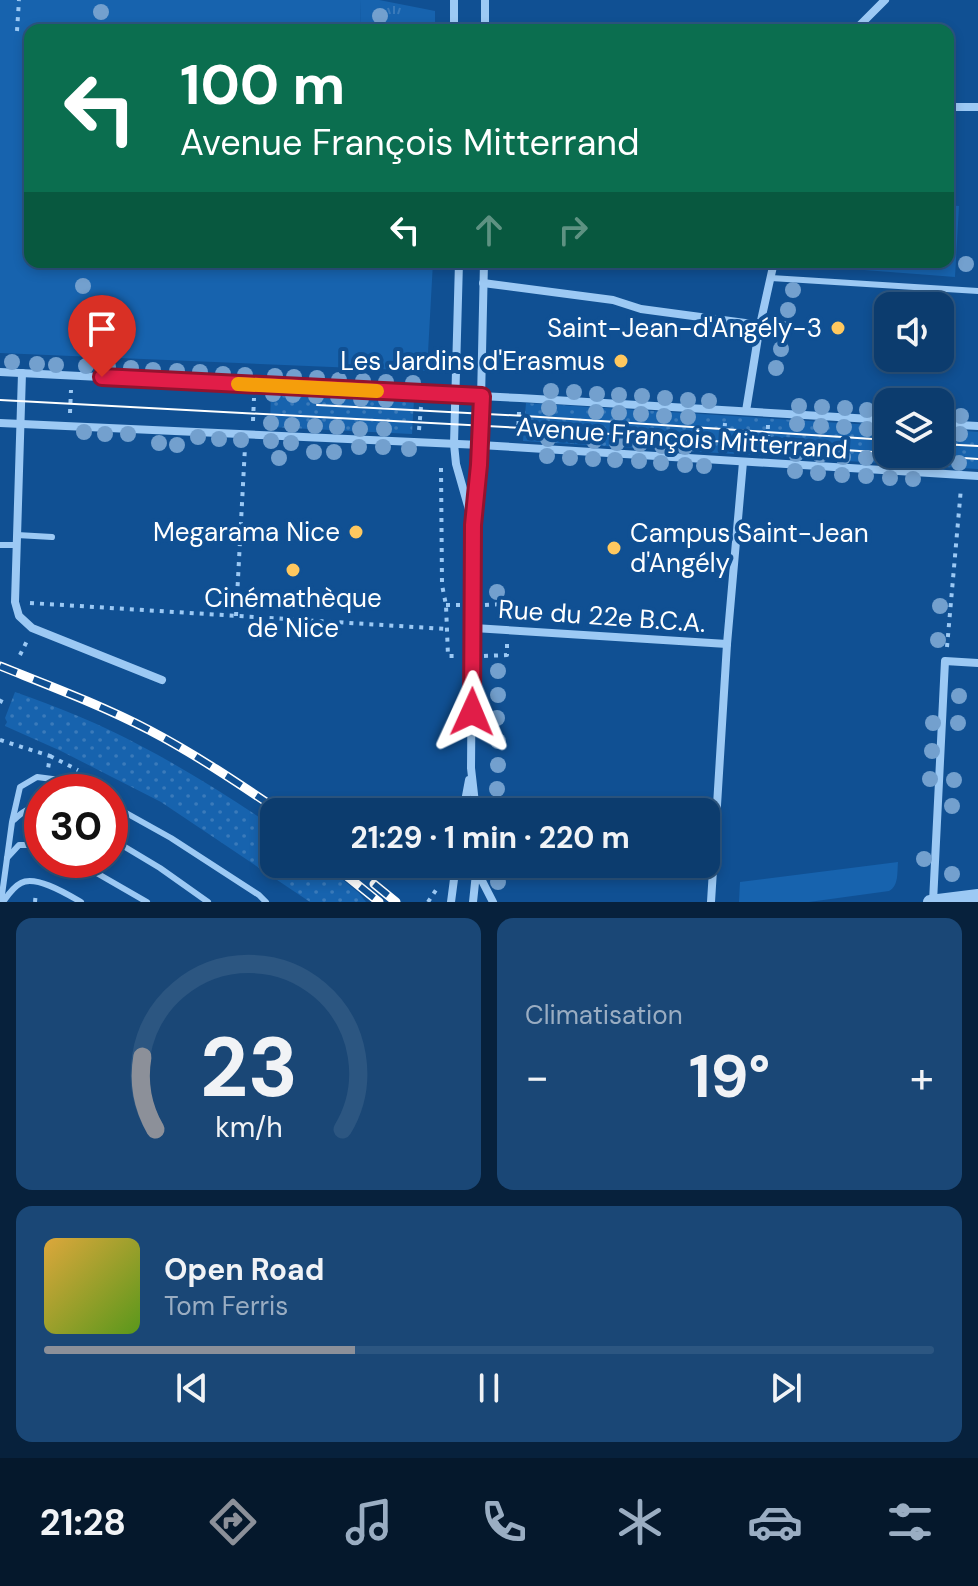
<!DOCTYPE html>
<html lang="fr">
<meta charset="utf-8">
<style>
:root{--surface:#0c3c6e;--page:#1a4776;--text:#f1f3f6;--muted:#9aadc2;--line:#2c5681;--accent:#8c9099}
body{margin:0;font-family:"DM Sans",sans-serif;background:var(--page);color:var(--text);height:100vh;display:flex;flex-direction:column;font-size:30px;white-space:nowrap}
*{box-sizing:border-box;margin:0}
p{font-size:26px;color:var(--muted)}
.icon{flex:none;width:44px;height:44px;fill:none;stroke:currentColor;stroke-width:2;stroke-linecap:round;stroke-linejoin:round}
.map{position:relative;height:902px;overflow:hidden}
.side{display:flex;flex-direction:column;gap:16px;padding:16px;background:#07213c;flex:1}
.side>*{flex:none}
.hud{position:absolute;left:24px;top:24px;width:930px;height:244px;border-radius:16px;box-shadow:0 4px 12px #0003,0 0 0 2px var(--line);background:#0b6e4f;color:#fff;overflow:hidden}
.buttons{position:absolute;left:874px;top:292px;display:grid;gap:16px}
.buttons a{display:grid;place-items:center;width:80px;height:80px;border-radius:16px;background:var(--surface);box-shadow:0 4px 12px #0003,0 0 0 2px var(--line);font-size:40px}
.speed{position:absolute;left:24px;top:774px;display:flex;gap:16px;font-size:40px;font-weight:700;text-align:center}
.speed>*{display:grid;place-content:center;width:104px;height:104px;border-radius:50%;background:var(--surface);box-shadow:0 4px 12px #0003,0 0 0 2px var(--line);line-height:1}
.speed .limit{border:12px solid #d22;background:#fff;color:#111}
.pin{position:absolute;display:grid;place-items:center;width:68px;height:68px;color:#fff;margin:-82px -34px;border-radius:50% 50% 50% 0;rotate:-45deg;box-shadow:0 0 8px #0007}
.pin .icon{rotate:45deg}
.me{position:absolute;width:88px;margin:-44px;rotate:1deg;stroke-linejoin:round;filter:drop-shadow(0 0 6px #0008)}
.turn{display:flex;align-items:center;gap:28px;height:168px;padding:0 24px;font-size:36px}
.turn .icon{width:104px;height:104px;stroke-width:2.5}
.turn b{display:block;font-size:56px;line-height:68px}
.lanes{display:flex;align-items:center;height:76px;padding:0 24px;background:#0003;justify-content:center;gap:40px;direction:ltr}
.lanes .off{opacity:.35}
.big{font-size:60px;font-weight:700;line-height:1.1}
.side .card{flex:1;display:flex;flex-direction:column;justify-content:center;gap:12px;min-width:0;padding:0 28px;border-radius:16px;background:var(--page)}
.side .dial{align-items:center;gap:0}
.dial svg{height:208px;overflow:visible;fill:none;stroke:var(--line);stroke-width:7;stroke-linecap:round;text-anchor:middle}
.dial text{fill:var(--text);stroke:none}
.song{display:flex;align-items:center;gap:24px}
.cover{width:96px;height:96px;border-radius:12px;background:linear-gradient(135deg,hsl(40 70% 55%),hsl(90 70% 35%))}
.played{height:8px;border-radius:4px;background:linear-gradient(90deg,var(--accent) 35%,var(--line) 35%)}
.keys{display:flex;justify-content:space-around;direction:ltr}
.heat{display:flex;justify-content:space-between;align-items:center;font-size:44px;direction:ltr}
.side .tiles{flex:1;display:grid;gap:16px;grid-template-columns:1fr 1fr}
.card:last-child{grid-column:span 2}
.trip{position:absolute;left:260px;top:798px;width:460px;height:80px;border-radius:16px;background:var(--surface);box-shadow:0 4px 12px #0003,0 0 0 2px var(--line);font-weight:700;line-height:80px;text-align:center}
.menu{display:flex;height:128px;justify-content:space-around;align-items:center;background:#05182c;color:var(--muted)}
.menu .icon{width:56px;height:56px}
.menu .current{color:var(--accent)}
.menu b{font-size:36px;color:var(--text)}
.map>svg:first-child{display:block}
</style>
<div class="map">
<svg width="978" height="902" viewBox="0 0 978 902">
<defs>
<pattern id="grass-dots" width="8" height="8" patternUnits="userSpaceOnUse" patternTransform="scale(2)"><rect width="8" height="8" fill="#1763ae"/><path d="M2 2h.1M6 6h.1" fill="none" stroke="#3a7aba" stroke-width="1.8" stroke-linecap="round"/></pattern>
<pattern id="park-tufts" width="24" height="20" patternUnits="userSpaceOnUse" patternTransform="scale(2)"><rect width="24" height="20" fill="#1763ae"/><path d="M3 7l-1-3M5 7V3M7 7l1-3M15 17l-1-3M17 17v-4M19 17l1-3" fill="none" stroke="#3a7aba"/></pattern>
</defs>
<rect width="100%" height="100%" fill="#105093"/>
<g fill="url(#grass-dots)">
<path d="M271 392 414 399 412 434 270 427Z"/>
<path d="M526 403 888 426V454H940V429L978 432V469L523 441Z"/>
<path d="M15 692C58 707 101 724 141 746 187 770 231 798 274 827V864H323L359 893 366 902H310L161 802 61 751 5 726 7 722 5 718Z"/>
</g>
<path fill="url(#park-tufts)" d="M361 0H379L435 11V30H360Z"/>
<g fill="#1763ae">
<path d="M0 0H361L360 30H30V262H433L427 371 0 353Z"/>
<path d="M948 205 959 206 955 277 864 270V262H948Z"/>
<path d="M898 862C897 872 899 886 889 891L809 902H739L740 882Z"/>
</g>
<g fill="none" stroke-linecap="round" stroke-linejoin="round">
<g stroke="#9cc9f4" stroke-width="4" stroke-dasharray="4 6" stroke-linecap="butt">
<path d="M17 31 19 0"/>
<path d="M70 413 71 390"/>
<path d="M253 421 254 398"/>
<path d="M419 430 421 407"/>
<path d="M518 435 519 412"/>
<path d="M723 446 725 423"/>
<path d="M767 449 768 425"/>
<path d="M441 468 442 585 446 605 448 656H459"/>
<path d="M30 603 447 629"/>
<path d="M446 605H460"/>
<path d="M485 605 506 604 507 618"/>
<path d="M236 616 245 447"/>
<path d="M947 647 961 488"/>
<path d="M20 655 27 641"/>
<path d="M484 656 507 655V643"/>
<path d="M0 703 3 697"/>
<path d="M0 740 50 756 48 769"/>
<path d="M50 756 78 770"/>
<path d="M39 861 49 865"/>
<path d="M35 902 36 892"/>
<path d="M428 902 438 887"/>
</g>
<g stroke="#9cc9f4" stroke-width="6">
<path d="M771 278 978 291"/>
<path d="M17 535 52 537"/>
<path d="M0 545H17"/>
<path d="M110 804 171 838 259 895 266 902"/>
<path d="M14 820C23 811 29 807 42 808"/>
<path d="M110 838 160 868 208 902"/>
<path d="M7 858 19 845H42"/>
<path d="M74 860 147 902"/>
<path d="M1 902 12 822 20 787 37 777 60 780 88 792"/>
<path d="M3 902C8 895 13 887 21 883 36 875 67 894 81 902"/>
</g>
<g stroke="#9cc9f4" stroke-width="8">
<path d="M454 0V30"/>
<path d="M485 30V0"/>
<path d="M855 30 885 0"/>
<path d="M948 107H978"/>
<path d="M459 262 454 444 456 464 472 520"/>
<path d="M483 283 613 300 641 309 760 325"/>
<path d="M0 372 520 398 888 420"/>
<path d="M22 373 15 602 19 616 32 628 162 680"/>
<path d="M746 411 760 325 774 262"/>
<path d="M0 423 480 445 978 476"/>
<path d="M940 424 978 426"/>
<path d="M474 628 727 644"/>
<path d="M463 812 469 780"/>
<path d="M476 812 471 768 473 525 480 445 484 262"/>
<path d="M477 871 493 902"/>
<path d="M451 902 456 864"/>
<path d="M473 902 477 864"/>
<path d="M711 902 727 644 743 462"/>
<path d="M933 902 945 661 978 663"/>
</g>
<path stroke="#9cc9f4" stroke-width="14" d="M930 902 978 896"/>
<g stroke="#fff" stroke-width="2">
<path d="M0 400 524 428 888 453"/>
<path d="M317 405 525 416 888 440"/>
<path d="M940 444 978 446"/>
<path d="M909 454 978 459"/>
</g>
<g stroke="#fff" stroke-width="9">
<g id="rail">
<path d="M0 666C50 686 101 705 149 730 195 754 238 783 281 812"/>
<path d="M332 864 379 902"/>
<path d="M374 884 396 902"/>
</g>
</g>
<use href="#rail" stroke="#105093" stroke-width="6" stroke-dasharray="18" stroke-linecap="butt"/>
</g>
<g fill="#73a0ce">
<circle cx="101" cy="12" r="8"/>
<circle cx="380" cy="16" r="8"/>
<circle cx="966" cy="264" r="8"/>
<circle cx="83" cy="286" r="8"/>
<circle cx="793" cy="290" r="8"/>
<circle cx="788" cy="310" r="8"/>
<circle cx="784" cy="329" r="8"/>
<circle cx="781" cy="349" r="8"/>
<circle cx="12" cy="362" r="8"/>
<circle cx="37" cy="364" r="8"/>
<circle cx="56" cy="365" r="8"/>
<circle cx="86" cy="366" r="8"/>
<circle cx="108" cy="367" r="8"/>
<circle cx="131" cy="368" r="8"/>
<circle cx="776" cy="368" r="8"/>
<circle cx="153" cy="370" r="8"/>
<circle cx="177" cy="371" r="8"/>
<circle cx="200" cy="372" r="8"/>
<circle cx="223" cy="374" r="8"/>
<circle cx="245" cy="375" r="8"/>
<circle cx="275" cy="376" r="8"/>
<circle cx="294" cy="377" r="8"/>
<circle cx="317" cy="378" r="8"/>
<circle cx="339" cy="380" r="8"/>
<circle cx="363" cy="381" r="8"/>
<circle cx="386" cy="382" r="8"/>
<circle cx="413" cy="383" r="8"/>
<circle cx="551" cy="391" r="8"/>
<circle cx="574" cy="392" r="8"/>
<circle cx="273" cy="394" r="8"/>
<circle cx="597" cy="394" r="8"/>
<circle cx="293" cy="395" r="8"/>
<circle cx="619" cy="395" r="8"/>
<circle cx="316" cy="396" r="8"/>
<circle cx="642" cy="396" r="8"/>
<circle cx="338" cy="397" r="8"/>
<circle cx="665" cy="398" r="8"/>
<circle cx="361" cy="399" r="8"/>
<circle cx="386" cy="400" r="8"/>
<circle cx="688" cy="400" r="8"/>
<circle cx="709" cy="401" r="8"/>
<circle cx="799" cy="406" r="8"/>
<circle cx="822" cy="407" r="8"/>
<circle cx="549" cy="408" r="8"/>
<circle cx="845" cy="408" r="8"/>
<circle cx="867" cy="410" r="8"/>
<circle cx="596" cy="412" r="8"/>
<circle cx="619" cy="413" r="8"/>
<circle cx="641" cy="414" r="8"/>
<circle cx="664" cy="416" r="8"/>
<circle cx="961" cy="416" r="8"/>
<circle cx="688" cy="417" r="8"/>
<circle cx="271" cy="423" r="8"/>
<circle cx="797" cy="424" r="8"/>
<circle cx="292" cy="425" r="8"/>
<circle cx="315" cy="426" r="8"/>
<circle cx="821" cy="426" r="8"/>
<circle cx="337" cy="427" r="8"/>
<circle cx="844" cy="427" r="8"/>
<circle cx="360" cy="429" r="8"/>
<circle cx="384" cy="429" r="8"/>
<circle cx="867" cy="429" r="8"/>
<circle cx="84" cy="432" r="8"/>
<circle cx="105" cy="434" r="8"/>
<circle cx="128" cy="434" r="8"/>
<circle cx="960" cy="434" r="8"/>
<circle cx="198" cy="437" r="8"/>
<circle cx="219" cy="439" r="8"/>
<circle cx="548" cy="439" r="8"/>
<circle cx="241" cy="440" r="8"/>
<circle cx="271" cy="441" r="8"/>
<circle cx="594" cy="441" r="8"/>
<circle cx="159" cy="443" r="8"/>
<circle cx="291" cy="443" r="8"/>
<circle cx="617" cy="443" r="8"/>
<circle cx="640" cy="444" r="8"/>
<circle cx="177" cy="445" r="8"/>
<circle cx="662" cy="446" r="8"/>
<circle cx="359" cy="447" r="8"/>
<circle cx="383" cy="447" r="8"/>
<circle cx="685" cy="447" r="8"/>
<circle cx="409" cy="449" r="8"/>
<circle cx="314" cy="452" r="8"/>
<circle cx="334" cy="452" r="8"/>
<circle cx="796" cy="454" r="8"/>
<circle cx="820" cy="455" r="8"/>
<circle cx="547" cy="456" r="8"/>
<circle cx="843" cy="457" r="8"/>
<circle cx="279" cy="458" r="8"/>
<circle cx="570" cy="458" r="8"/>
<circle cx="866" cy="458" r="8"/>
<circle cx="593" cy="459" r="8"/>
<circle cx="615" cy="460" r="8"/>
<circle cx="639" cy="461" r="8"/>
<circle cx="661" cy="463" r="8"/>
<circle cx="959" cy="463" r="8"/>
<circle cx="685" cy="465" r="8"/>
<circle cx="704" cy="466" r="8"/>
<circle cx="795" cy="471" r="8"/>
<circle cx="818" cy="473" r="8"/>
<circle cx="842" cy="475" r="8"/>
<circle cx="866" cy="476" r="8"/>
<circle cx="890" cy="478" r="8"/>
<circle cx="913" cy="479" r="8"/>
<circle cx="497" cy="592" r="8"/>
<circle cx="940" cy="606" r="8"/>
<circle cx="938" cy="640" r="8"/>
<circle cx="498" cy="671" r="8"/>
<circle cx="498" cy="695" r="8"/>
<circle cx="959" cy="696" r="8"/>
<circle cx="497" cy="718" r="8"/>
<circle cx="933" cy="723" r="8"/>
<circle cx="958" cy="723" r="8"/>
<circle cx="498" cy="741" r="8"/>
<circle cx="932" cy="751" r="8"/>
<circle cx="498" cy="765" r="8"/>
<circle cx="930" cy="779" r="8"/>
<circle cx="954" cy="780" r="8"/>
<circle cx="497" cy="789" r="8"/>
<circle cx="952" cy="806" r="8"/>
<circle cx="924" cy="859" r="8"/>
<circle cx="952" cy="874" r="8"/>
<circle cx="498" cy="882" r="8"/>
</g>
<g fill="none" stroke-linecap="round" stroke-linejoin="round">
<g stroke="#92132f" stroke-width="20">
<path id="route" d="M102 377 482 396 479 465 473 525 472 712"/>
</g>
<use href="#route" stroke="#e11d48" stroke-width="14"/>
<path stroke="#f59e0b" stroke-width="14" d="M238 384 377 391"/>
</g>
<g fill="#ffc85f" stroke="#105093" stroke-width="3">
<circle cx="838" cy="328" r="8"/>
<circle cx="621" cy="361" r="8"/>
<circle cx="356" cy="532" r="8"/>
<circle cx="614" cy="548" r="8"/>
<circle cx="293" cy="570" r="8"/>
</g>
<g text-anchor="middle" stroke-width="8" stroke-linejoin="round" paint-order="stroke">
<g font-size="26" fill="#fff" stroke="#105093" text-anchor="end">
<text x="822" y="337">Saint-Jean-d'Angély-3</text>
<text x="605" y="370">Les Jardins d'Erasmus</text>
<text x="340" y="541">Megarama Nice</text>
<text x="630" y="542" text-anchor="start">Campus Saint-Jean<tspan x="630" dy="30">d'Angély</tspan></text>
<text x="293" y="607" text-anchor="middle">Cinémathèque<tspan x="293" dy="30">de Nice</tspan></text>
</g>
<g font-size="26" fill="#fff" stroke="#105093">
<text transform="translate(682 438) rotate(4)" y="9">Avenue François Mitterrand</text>
<text transform="translate(602 616) rotate(4)" y="9">Rue du 22e B.C.A.</text>
</g>
</g>
</svg>
<div class="buttons">
<a><svg class="icon" aria-label="sound" viewBox="0 0 24 24"><path d="M4 9h4l5-4v14l-5-4H4zM17 9q2 3 0 6"/></svg></a>
<a><svg class="icon" aria-label="layers" viewBox="0 0 24 24"><path d="M12 4l9 5-9 5-9-5zM3 14l9 5 9-5"/></svg></a>
</div>
<div class="speed"><div class="limit">30</div></div>
<div class="pin" style="left:102px;top:377px;background:#d93025"><svg class="icon" aria-label="arrive" viewBox="0 0 24 24"><path d="M6 21V4h12l-3 4 3 4H6"/></svg></div>
<svg class="me" style="left:472px;top:712px" viewBox="-20 -20 40 40"><path d="M0-17L14 15 0 8-14 15z" fill="#e11d48" stroke="#fff" stroke-width="4"/></svg>
<div class="trip">21:29 · 1 min · 220 m</div>
<div class="hud">
<div class="turn"><svg class="icon" aria-label="left" viewBox="0 0 24 24"><path d="M17 20v-9H6M10 6l-5 5 5 5"/></svg><div><b>100 m</b>Avenue François Mitterrand</div></div>
<div class="lanes"><svg class="icon" aria-label="left" viewBox="0 0 24 24"><path d="M17 20v-9H6M10 6l-5 5 5 5"/></svg><svg class="icon off" aria-label="ahead" viewBox="0 0 24 24"><path d="M12 20V5M6 11l6-6 6 6"/></svg><svg class="icon off" aria-label="right" viewBox="0 0 24 24"><path d="M7 20v-9h11M14 6l5 5-5 5"/></svg></div>
</div>
</div>
<section class="side">
<div class="tiles">
<div class="card dial"><svg viewBox="0 0 100 80">
<path d="M14 69A42 42 0 1 1 86 69"/>
<path d="M14 69A42 42 0 0 1 9 41" stroke="#8c9099"/>
<text x="50" y="56" font-size="32" font-weight="700">23</text>
<text x="50" y="72" font-size="11">km/h</text>
</svg></div>
<div class="card"><p>Climatisation</p>
<div class="heat"><a>−</a><b class="big">19°</b><a>+</a></div>
</div>
<div class="card">
<div class="song"><i class="cover"></i><div><b>Open Road</b><p>Tom Ferris</p></div></div>
<div class="played"></div>
<div class="keys"><svg class="icon" aria-label="previous" viewBox="0 0 24 24"><path d="M18 5L8 12l10 7zM5 5v14"/></svg><svg class="icon" aria-label="pause" viewBox="0 0 24 24"><path d="M8 5v14M16 5v14"/></svg><svg class="icon" aria-label="next" viewBox="0 0 24 24"><path d="M6 5l10 7-10 7zM19 5v14"/></svg></div>
</div>
</div>
</section>
<nav class="menu">
<b>21:28</b>
<svg class="icon current" aria-label="directions" viewBox="0 0 24 24"><path d="M12 3l9 9-9 9-9-9zM9 14v-3h6M13 9l2 2-2 2"/></svg>
<svg class="icon" aria-label="music" viewBox="0 0 24 24"><path d="M9 18V5l10-2v13"/><circle cx="6" cy="18" r="3"/><circle cx="16" cy="16" r="3"/></svg>
<svg class="icon" aria-label="phone" viewBox="0 0 24 24"><path d="M5 4h4l2 5-3 2q2 4 5 5l2-3 5 2v4C11 20 4 13 5 4z"/></svg>
<svg class="icon" aria-label="climate" viewBox="0 0 24 24"><path d="M12 3v18M4 7l16 10M4 17L20 7"/></svg>
<svg class="icon" aria-label="car" viewBox="0 0 24 24"><path d="M5 17H2v-5l4-1 3-4h7l3 4 3 1v5h-3M9 17h6M6 11h13"/><circle cx="7" cy="17" r="2"/><circle cx="17" cy="17" r="2"/></svg>
<svg class="icon" aria-label="filters" viewBox="0 0 24 24"><path d="M4 7h16M4 17h16"/><circle cx="9" cy="7" r="2"/><circle cx="15" cy="17" r="2"/></svg>
</nav>
